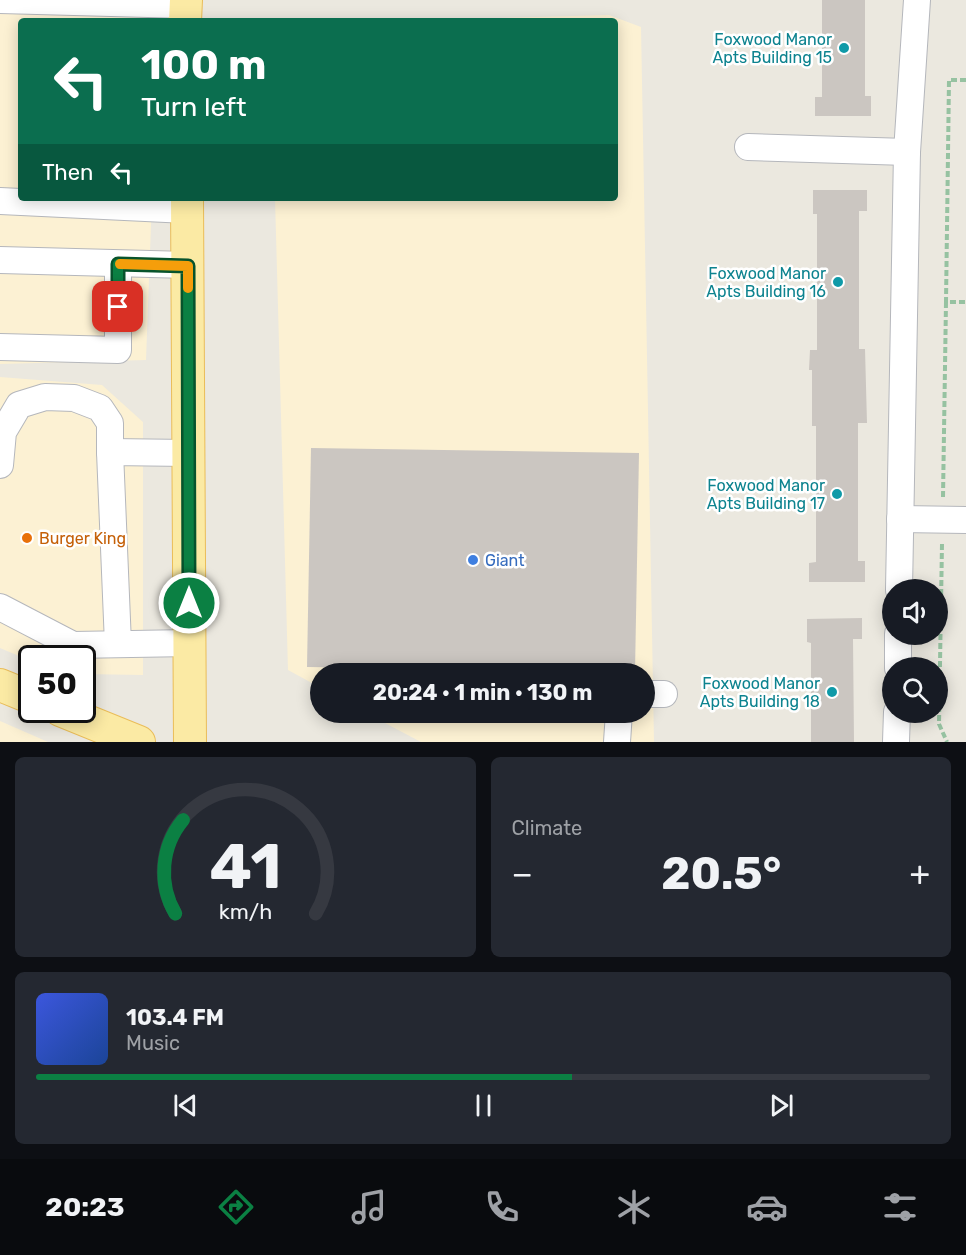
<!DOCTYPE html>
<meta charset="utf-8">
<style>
:root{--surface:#171b24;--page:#242831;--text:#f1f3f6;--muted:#9ea1a6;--line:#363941;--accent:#0b8043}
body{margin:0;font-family:Rubik,sans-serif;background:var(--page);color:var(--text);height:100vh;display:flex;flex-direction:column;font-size:22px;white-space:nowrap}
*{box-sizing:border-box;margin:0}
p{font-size:20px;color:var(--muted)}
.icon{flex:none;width:33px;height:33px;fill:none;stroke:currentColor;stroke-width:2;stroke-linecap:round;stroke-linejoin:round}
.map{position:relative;height:742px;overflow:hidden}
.panel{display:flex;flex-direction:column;gap:15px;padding:15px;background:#0d0f14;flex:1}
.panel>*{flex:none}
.top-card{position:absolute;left:18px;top:18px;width:600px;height:183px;border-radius:6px;box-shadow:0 3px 15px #0003;background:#0b6e4f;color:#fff;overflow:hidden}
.controls{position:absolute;left:882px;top:579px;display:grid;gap:12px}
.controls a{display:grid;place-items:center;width:66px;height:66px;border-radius:50%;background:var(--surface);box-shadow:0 3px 15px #0003;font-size:30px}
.speed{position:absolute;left:18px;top:645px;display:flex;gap:12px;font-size:30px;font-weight:700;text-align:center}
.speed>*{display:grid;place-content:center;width:78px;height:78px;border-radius:50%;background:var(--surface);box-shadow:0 3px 15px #0003;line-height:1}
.speed .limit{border:3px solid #111;border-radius:9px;background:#fff;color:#111}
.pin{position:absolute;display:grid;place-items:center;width:51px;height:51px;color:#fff;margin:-26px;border-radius:12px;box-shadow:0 3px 9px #0006}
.me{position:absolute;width:66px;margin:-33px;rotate:0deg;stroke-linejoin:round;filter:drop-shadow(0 0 4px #0008)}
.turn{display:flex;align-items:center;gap:21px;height:126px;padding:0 24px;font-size:27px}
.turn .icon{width:78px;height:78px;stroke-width:2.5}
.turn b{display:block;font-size:42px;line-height:51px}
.then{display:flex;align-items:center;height:57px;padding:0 24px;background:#0003;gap:12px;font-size:22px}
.big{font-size:45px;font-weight:700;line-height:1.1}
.panel .card{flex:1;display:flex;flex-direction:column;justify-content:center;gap:9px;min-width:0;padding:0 21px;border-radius:9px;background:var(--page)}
.panel .dial{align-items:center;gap:0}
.dial svg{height:156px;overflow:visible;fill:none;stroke:var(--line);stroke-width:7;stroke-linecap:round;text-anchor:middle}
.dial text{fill:var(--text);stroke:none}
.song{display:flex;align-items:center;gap:18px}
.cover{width:72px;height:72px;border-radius:9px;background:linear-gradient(135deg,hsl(230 70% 55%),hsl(220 70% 35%))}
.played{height:6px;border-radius:3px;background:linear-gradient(90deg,var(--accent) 60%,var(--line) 60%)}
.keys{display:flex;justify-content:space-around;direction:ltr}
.heat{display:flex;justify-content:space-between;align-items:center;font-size:33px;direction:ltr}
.panel .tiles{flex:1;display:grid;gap:15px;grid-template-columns:1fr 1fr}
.card:last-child{grid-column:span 2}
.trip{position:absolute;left:310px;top:663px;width:345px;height:60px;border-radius:30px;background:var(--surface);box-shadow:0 3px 15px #0003;font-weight:700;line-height:60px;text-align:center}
.tab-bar{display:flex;height:96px;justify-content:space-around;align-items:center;background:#090b0e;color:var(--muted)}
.tab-bar .icon{width:42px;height:42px}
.tab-bar .selected{color:var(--accent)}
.tab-bar b{font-size:27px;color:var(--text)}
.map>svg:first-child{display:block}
</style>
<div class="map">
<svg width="966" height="742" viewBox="0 0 966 742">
<rect width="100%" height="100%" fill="#ebe8df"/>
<g fill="#fcf1d3">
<path d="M0 0H159L158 21H21V198H152L146 360 0 364Z"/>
<path d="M609 15 641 27 654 742H421L366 713 645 712V674H321V688L288 670 275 198H615V21H383Z"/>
<path d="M0 377 102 385 143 422V675L83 674 82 658H32L31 661 0 648Z"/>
<path d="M0 721 48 742H0Z"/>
</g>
<g fill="#cbc6c1">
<path d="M822 0H865V96H871V116H815V97H822Z"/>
<path d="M813 190H867V211H859V349H865L867 423H858V561H865V582H809V563L816 562V426H812V370H809L810 350H817V214H813Z"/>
<path d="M311 448 639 453 635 672 307 667Z"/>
<path d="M862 618V639H853L854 742H811V643L807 642V619Z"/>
</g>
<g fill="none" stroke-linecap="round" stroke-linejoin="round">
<g stroke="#b5b7bc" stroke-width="28">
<g id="minor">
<path d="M0 0 185 5"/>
<path d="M748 147 907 152"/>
<path d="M0 201 187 210"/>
<path d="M0 260 188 265"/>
<path d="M0 347 118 350V264"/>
<path d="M0 465 3 432 19 405 45 397 74 398 100 408 110 423V452"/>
<path d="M900 519 966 520"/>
<path d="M899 590 907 152 917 0"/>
<path d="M0 607 73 645 190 643"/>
<path d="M118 644 110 452 188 453"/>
<path d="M898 668V634"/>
<path d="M645 694H664"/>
<path d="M617 742 619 712"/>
<path d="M896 742 897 712"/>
</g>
</g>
<g stroke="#eabd59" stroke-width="34">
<g id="major">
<path d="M185 21 186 0"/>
<path d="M187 198 190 742"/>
<path d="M0 685 32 698"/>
<path d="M60 710 139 742"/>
</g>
</g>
<g stroke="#96c2a1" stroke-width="4" stroke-dasharray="6 3" stroke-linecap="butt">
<path d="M966 80H949L946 302H966"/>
<path d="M943 497 946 302"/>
<path d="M942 544 939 724 947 742"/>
</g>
<use href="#minor" stroke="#fff" stroke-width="26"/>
<use href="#major" stroke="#fbeaa4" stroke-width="32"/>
</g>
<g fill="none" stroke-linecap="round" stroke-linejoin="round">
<g stroke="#07532c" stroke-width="15">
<path id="route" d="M118 307V264L188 266 189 603"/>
</g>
<use href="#route" stroke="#0b8043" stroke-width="10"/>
<path stroke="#f59e0b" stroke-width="10" d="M120 264 188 266V288"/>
</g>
<g fill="#0f9aa8" stroke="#fff" stroke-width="2">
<circle cx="844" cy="48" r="6"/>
<circle cx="838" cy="282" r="6"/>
<circle cx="837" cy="494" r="6"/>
<circle cx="832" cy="692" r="6"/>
</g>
<circle fill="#e8710a" stroke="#fff" stroke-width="2" cx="27" cy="538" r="6"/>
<circle fill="#3f7fe0" stroke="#fff" stroke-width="2" cx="473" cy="560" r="6"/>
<g text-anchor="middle" stroke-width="5" stroke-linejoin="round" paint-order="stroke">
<g font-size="16" fill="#0d838f" stroke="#fff" text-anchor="end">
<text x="832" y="45">Foxwood Manor<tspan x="832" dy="18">Apts Building 15</tspan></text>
<text x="826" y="279">Foxwood Manor<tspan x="826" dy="18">Apts Building 16</tspan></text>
<text x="825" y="491">Foxwood Manor<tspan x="825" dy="18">Apts Building 17</tspan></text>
<text x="820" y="689">Foxwood Manor<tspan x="820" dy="18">Apts Building 18</tspan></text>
</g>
<g font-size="16" fill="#c56008" stroke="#fff" text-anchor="start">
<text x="39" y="544">Burger King</text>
</g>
<g font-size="16" fill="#366cbe" stroke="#fff" text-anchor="start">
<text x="485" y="566">Giant</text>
</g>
</g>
</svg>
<div class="controls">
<a><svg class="icon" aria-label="sound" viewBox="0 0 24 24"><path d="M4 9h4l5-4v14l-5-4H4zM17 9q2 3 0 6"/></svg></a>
<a><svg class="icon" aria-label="search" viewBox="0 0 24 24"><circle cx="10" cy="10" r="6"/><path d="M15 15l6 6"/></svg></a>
</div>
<div class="speed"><div class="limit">50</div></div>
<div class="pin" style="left:118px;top:307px;background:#d93025"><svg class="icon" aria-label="arrive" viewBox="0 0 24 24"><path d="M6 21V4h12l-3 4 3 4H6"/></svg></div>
<svg class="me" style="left:189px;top:603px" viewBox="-20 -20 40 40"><circle r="17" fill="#0b8043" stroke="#fff" stroke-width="3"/><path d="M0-11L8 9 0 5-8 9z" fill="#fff"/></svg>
<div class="trip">20:24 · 1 min · 130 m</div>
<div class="top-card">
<div class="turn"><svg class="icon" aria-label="left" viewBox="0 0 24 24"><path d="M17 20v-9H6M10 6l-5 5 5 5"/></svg><div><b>100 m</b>Turn left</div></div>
<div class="then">Then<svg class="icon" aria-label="left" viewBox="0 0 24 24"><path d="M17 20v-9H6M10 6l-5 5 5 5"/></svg></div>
</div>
</div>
<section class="panel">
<div class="tiles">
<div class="card dial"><svg viewBox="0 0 100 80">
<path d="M14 69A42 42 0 1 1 86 69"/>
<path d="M14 69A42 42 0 0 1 18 21" stroke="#0b8043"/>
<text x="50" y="56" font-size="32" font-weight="700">41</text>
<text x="50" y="72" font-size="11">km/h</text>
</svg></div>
<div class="card"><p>Climate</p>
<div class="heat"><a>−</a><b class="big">20.5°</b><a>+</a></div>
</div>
<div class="card">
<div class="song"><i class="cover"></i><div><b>103.4 FM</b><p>Music</p></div></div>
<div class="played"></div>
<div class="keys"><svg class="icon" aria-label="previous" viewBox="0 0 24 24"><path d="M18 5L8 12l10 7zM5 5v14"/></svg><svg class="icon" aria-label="pause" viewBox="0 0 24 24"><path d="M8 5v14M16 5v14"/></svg><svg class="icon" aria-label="next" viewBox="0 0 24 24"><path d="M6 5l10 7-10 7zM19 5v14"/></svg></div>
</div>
</div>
</section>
<nav class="tab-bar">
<b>20:23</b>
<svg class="icon selected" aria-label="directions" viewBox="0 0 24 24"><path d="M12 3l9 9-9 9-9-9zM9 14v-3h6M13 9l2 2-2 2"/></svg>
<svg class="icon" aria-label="music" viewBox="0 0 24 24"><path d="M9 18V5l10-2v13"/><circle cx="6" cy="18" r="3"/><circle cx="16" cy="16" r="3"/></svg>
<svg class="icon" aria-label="phone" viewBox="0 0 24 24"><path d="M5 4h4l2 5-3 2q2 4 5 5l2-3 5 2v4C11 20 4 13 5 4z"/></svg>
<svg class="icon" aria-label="climate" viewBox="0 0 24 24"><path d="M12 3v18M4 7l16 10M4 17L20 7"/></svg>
<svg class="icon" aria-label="car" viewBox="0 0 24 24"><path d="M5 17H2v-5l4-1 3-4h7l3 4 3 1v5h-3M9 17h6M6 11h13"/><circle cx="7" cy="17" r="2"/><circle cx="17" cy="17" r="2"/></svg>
<svg class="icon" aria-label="filters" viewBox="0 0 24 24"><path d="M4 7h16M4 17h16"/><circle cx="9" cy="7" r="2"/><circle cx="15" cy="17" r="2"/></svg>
</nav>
